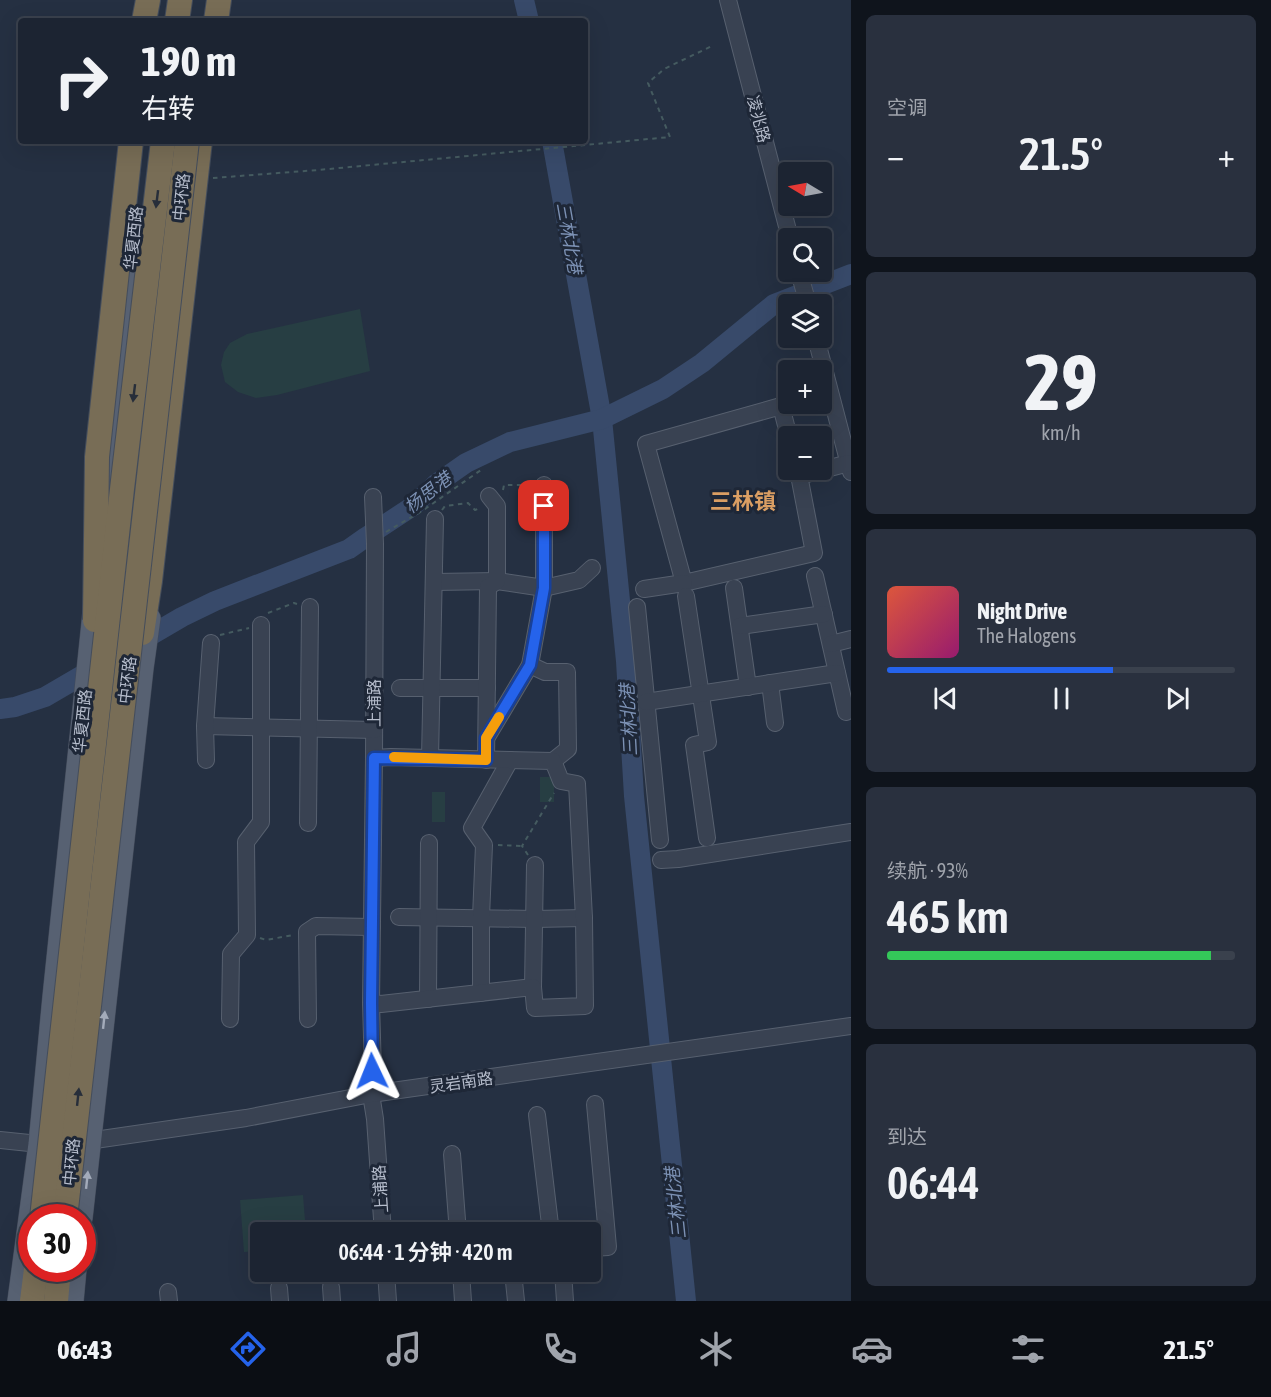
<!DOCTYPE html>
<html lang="zh">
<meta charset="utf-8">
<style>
:root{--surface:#1c2432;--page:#29303e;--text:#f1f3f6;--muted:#a0a4ac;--line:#3a414d;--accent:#2563eb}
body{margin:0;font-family:"Asap Condensed","Noto Sans SC",sans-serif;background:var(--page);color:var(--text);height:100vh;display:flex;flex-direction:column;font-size:22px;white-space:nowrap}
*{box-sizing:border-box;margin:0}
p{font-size:20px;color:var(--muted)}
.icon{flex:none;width:33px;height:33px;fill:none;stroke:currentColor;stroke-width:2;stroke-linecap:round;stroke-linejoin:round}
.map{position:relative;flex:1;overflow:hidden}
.side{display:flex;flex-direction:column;gap:15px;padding:15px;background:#0f141c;width:420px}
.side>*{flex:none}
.hud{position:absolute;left:18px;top:18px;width:570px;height:126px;border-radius:6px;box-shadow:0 6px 24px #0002,0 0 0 2px var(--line);background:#1c2432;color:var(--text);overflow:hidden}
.needle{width:39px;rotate:280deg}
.fabs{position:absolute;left:778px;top:162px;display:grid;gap:12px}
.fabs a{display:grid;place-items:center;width:54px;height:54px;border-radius:6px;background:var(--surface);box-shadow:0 6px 24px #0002,0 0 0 2px var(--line);font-size:30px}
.speed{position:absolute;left:18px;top:1204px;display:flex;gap:12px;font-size:30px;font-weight:700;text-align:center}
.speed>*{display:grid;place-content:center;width:78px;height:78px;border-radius:50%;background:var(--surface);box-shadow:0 6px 24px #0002,0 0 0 2px var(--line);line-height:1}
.speed .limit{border:9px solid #d22;background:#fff;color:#111}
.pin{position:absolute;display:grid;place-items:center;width:51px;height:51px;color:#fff;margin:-26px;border-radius:12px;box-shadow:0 3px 9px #0006}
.me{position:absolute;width:66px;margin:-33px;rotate:358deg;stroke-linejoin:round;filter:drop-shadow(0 0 4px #0008)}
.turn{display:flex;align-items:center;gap:21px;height:126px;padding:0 24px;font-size:27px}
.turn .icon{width:78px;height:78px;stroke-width:2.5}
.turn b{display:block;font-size:42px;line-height:51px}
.big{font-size:45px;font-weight:600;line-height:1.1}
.side .widget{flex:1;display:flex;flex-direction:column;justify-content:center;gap:9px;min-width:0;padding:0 21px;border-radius:9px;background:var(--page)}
.side .dial{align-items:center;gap:0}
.dial b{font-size:78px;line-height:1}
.song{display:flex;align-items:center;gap:18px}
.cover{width:72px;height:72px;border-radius:9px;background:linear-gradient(135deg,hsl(10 70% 55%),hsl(320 70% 35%))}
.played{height:6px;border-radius:3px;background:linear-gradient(90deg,var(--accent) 65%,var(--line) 65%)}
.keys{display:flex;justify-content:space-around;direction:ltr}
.heat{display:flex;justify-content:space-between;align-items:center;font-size:33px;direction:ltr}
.charge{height:9px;border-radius:4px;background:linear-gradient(90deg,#34c759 93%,var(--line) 0)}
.trip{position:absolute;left:250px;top:1222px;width:351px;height:60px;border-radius:6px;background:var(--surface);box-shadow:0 6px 24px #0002,0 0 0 2px var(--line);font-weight:600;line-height:60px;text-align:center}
.menu{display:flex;height:96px;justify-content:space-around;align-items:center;background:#0b0e14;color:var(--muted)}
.menu .icon{width:42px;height:42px}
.menu .selected{color:var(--accent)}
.menu b{font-size:27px;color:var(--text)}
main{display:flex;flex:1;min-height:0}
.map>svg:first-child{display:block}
</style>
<main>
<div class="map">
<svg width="851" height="1301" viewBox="0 0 851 1301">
<rect width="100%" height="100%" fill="#253042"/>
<g fill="#273e43">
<path d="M360 309 370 371 277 395 256 398 238 392 225 382 221 365 224 352 230 343 247 334Z"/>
<rect x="540" y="777" width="14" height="25"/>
<rect x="432" y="792" width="13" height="30"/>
<path d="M303 1195 306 1233H261V1251L244 1252 240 1200Z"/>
</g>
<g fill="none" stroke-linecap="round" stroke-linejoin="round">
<g stroke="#384a6a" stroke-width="20">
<path d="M524 0 529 21"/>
<path d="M552 141 602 419 626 661 634 796 686 1301"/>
<path d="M0 709 15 707 45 697 182 617 215 601 349 549 366 537 413 506 436 484 466 463 510 442 602 419 663 389 702 363 774 304 851 274"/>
</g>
<g stroke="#57606f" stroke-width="18">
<g id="minor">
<path d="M728 0 790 238"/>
<path d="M799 272 808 304"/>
<path d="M816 338 851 472"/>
<path d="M789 437 781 406 646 444 684 583 814 553 798 470"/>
<path d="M799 476 849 463"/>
<path d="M544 485V588L530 665 545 672H567L568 749 553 761"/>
<path d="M373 497 375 544 374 758 371 1003 373 1071 371 1094 375 1119 383 1233"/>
<path d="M815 576 846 712"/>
<path d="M434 582 497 581 544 588 579 580 592 568"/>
<path d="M734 588 748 687"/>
<path d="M644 589 684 583"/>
<path d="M686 596 708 742 694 745 707 838"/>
<path d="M637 607 660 840"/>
<path d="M740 626 824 614"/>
<path d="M831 644 851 639"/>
<path d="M770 683 775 723"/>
<path d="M400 688H487"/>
<path d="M646 702 837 673"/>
<path d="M205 726 374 730"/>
<path d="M487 737 530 665"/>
<path d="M430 758 435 519"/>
<path d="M206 760 205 726 211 643"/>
<path d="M486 760 488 587 497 581V506L489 496"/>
<path d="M308 823 310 607"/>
<path d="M661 860 678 859 851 832"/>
<path d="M399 917 535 919 584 918"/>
<path d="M533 987 535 865"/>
<path d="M481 993V917L484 845 472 828 510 760"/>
<path d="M428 999 429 843"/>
<path d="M371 1003 381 1004 533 987 535 1008 585 1006 584 918 577 784 561 781 553 761 391 757 374 758"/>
<path d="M230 1019 231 954 247 935 246 842 261 822V625"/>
<path d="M308 1019 307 932 316 926 372 927"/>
<path d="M537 1115 551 1233"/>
<path d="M0 1140 39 1144 49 1143"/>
<path d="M81 1142 246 1118 371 1094 851 1026"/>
<path d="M452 1154 458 1233"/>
<path d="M591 1248 608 1247 595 1104"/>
<path d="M386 1272 388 1301"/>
<path d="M461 1272 463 1301"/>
<path d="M513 1272 516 1301"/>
<path d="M563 1272 565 1301"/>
<path d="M331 1287 332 1301"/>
<path d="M279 1288 280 1301"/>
<path d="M168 1292 169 1301"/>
</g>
</g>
<g stroke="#434b5b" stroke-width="22">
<g id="major">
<path d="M106 492 133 234"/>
<path d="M82 1218 143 668 150 618"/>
<path d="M18 1301 39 1144 53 997 94 604"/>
<path d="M73 1301 76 1269"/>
</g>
</g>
<g stroke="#444d5c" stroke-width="26">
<g id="highway">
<path d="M144 21 148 0"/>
<path d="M177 21 180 0"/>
<path d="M216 21 219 0"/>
<path d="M142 633 150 581 200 141"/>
<path d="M32 1301 36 1269"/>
<path d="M56 1301 59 1269"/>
</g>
</g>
<g stroke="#455b60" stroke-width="2" stroke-dasharray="4.5 4.5" stroke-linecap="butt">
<path d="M213 178 318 170 670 137 648 83 664 69 714 45"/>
<path d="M503 490 504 485H532"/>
<path d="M442 510 445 506 468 503 475 510 480 508"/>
<path d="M386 532 422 511 481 470"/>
<path d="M268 613 294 603 297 604"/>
<path d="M220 635 249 628"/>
<path d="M498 845 522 846"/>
<path d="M528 855 522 846 554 793"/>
<path d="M260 938 266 940 293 935"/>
</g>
<use href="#minor" stroke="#394252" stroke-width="16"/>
<use href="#major" stroke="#576172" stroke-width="21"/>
<use href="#highway" stroke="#786d56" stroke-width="24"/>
<g stroke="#444d5c" stroke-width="26" stroke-linecap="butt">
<g id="highway-bridge">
<path d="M95 620 97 457 131 141"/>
<path d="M42 1218 122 489 163 141"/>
<path d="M65 1218 187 141"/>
</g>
</g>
<use href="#highway-bridge" stroke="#786d56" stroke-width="24"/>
</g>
<defs><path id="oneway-solid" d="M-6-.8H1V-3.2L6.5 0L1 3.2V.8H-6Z" transform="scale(1.5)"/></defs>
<g fill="#272e3a">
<use href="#oneway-solid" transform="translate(157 199) rotate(97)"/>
<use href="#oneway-solid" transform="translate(134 393) rotate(97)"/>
<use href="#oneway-solid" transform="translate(78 1097) rotate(-84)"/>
</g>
<g fill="#a3abba">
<use href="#oneway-solid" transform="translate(104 1020) rotate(-84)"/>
<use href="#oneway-solid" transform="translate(87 1180) rotate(-84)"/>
</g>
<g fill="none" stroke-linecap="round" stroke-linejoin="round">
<g stroke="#184099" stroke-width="15">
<path id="route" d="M372 1071 371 1003 374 758 486 760V738L530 665 544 588V506"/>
</g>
<use href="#route" stroke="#2563eb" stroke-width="10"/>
<path stroke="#f59e0b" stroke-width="10" d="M394 757 486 760V738L499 717"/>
</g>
<g text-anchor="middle" stroke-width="6" stroke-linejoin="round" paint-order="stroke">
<g font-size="16" fill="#b6bdcc" stroke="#1e2737">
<text transform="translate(759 119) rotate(75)" y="6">凌兆路</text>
<text transform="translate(181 197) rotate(-84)" y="6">中环路</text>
<text transform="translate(133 238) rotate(-84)" y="6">华夏西路</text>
<text transform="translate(127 680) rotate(-83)" y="6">中环路</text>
<text transform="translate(374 703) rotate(-90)" y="6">上浦路</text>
<text transform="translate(82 721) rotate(-84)" y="6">华夏西路</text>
<text transform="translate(461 1082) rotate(-8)" y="6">灵岩南路</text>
<text transform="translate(71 1162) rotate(-84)" y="6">中环路</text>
<text transform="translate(380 1189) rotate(-94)" y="6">上浦路</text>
</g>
<g font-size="18" font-style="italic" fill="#7c91b4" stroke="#1e2737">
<text transform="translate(569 238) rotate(80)" y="6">三林北港</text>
<text transform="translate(428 493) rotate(-38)" y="6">杨思港</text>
<text transform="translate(629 720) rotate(-93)" y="6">三林北港</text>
<text transform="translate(676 1203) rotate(-96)" y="6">三林北港</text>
</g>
<g font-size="22" font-weight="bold" fill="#da9e63" stroke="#1e2737">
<text x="743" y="509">三林镇</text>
</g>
</g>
</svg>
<div class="fabs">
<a><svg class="needle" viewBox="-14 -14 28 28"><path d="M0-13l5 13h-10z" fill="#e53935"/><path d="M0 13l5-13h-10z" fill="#a0a4ac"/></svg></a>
<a><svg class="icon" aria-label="search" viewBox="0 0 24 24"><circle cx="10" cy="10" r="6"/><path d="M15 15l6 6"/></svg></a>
<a><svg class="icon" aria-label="layers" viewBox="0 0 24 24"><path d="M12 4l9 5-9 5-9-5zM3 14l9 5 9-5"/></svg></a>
<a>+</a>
<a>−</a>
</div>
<div class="speed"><div class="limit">30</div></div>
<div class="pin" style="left:544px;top:506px;background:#d93025"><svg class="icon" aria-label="arrive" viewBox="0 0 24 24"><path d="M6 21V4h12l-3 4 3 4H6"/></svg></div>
<svg class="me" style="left:372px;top:1071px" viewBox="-20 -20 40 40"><path d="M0-17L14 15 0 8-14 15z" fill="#2563eb" stroke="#fff" stroke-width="4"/></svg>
<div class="trip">06:44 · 1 分钟 · 420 m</div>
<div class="hud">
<div class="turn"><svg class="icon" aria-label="right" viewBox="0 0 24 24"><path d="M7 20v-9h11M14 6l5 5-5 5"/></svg><div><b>190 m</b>右转</div></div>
</div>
</div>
<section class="side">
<div class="widget"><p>空调</p>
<div class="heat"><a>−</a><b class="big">21.5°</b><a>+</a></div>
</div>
<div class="widget dial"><b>29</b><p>km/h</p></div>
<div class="widget">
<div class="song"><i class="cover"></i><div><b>Night Drive</b><p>The Halogens</p></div></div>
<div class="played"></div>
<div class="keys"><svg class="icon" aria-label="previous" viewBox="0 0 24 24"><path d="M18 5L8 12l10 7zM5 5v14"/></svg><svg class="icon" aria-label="pause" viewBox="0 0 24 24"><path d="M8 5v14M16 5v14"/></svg><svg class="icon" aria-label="next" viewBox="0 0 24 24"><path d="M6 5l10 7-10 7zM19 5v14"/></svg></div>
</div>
<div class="widget"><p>续航 · 93%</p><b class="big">465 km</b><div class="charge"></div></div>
<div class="widget"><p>到达</p><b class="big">06:44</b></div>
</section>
</main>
<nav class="menu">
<b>06:43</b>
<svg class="icon selected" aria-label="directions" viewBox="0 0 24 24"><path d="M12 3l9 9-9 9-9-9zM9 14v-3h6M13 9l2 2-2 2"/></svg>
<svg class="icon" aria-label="music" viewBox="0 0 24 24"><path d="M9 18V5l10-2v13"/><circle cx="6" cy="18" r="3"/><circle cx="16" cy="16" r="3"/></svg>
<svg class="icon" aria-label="phone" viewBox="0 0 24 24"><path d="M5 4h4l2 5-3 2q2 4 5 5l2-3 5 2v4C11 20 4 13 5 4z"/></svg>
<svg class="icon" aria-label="climate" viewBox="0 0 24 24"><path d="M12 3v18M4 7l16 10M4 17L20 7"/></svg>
<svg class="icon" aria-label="car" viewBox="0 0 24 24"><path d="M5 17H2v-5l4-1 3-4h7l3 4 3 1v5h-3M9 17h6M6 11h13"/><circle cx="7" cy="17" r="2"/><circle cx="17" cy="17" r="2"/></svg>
<svg class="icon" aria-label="filters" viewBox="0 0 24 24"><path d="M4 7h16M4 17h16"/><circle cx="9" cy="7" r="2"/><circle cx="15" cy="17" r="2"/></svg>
<b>21.5°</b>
</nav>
